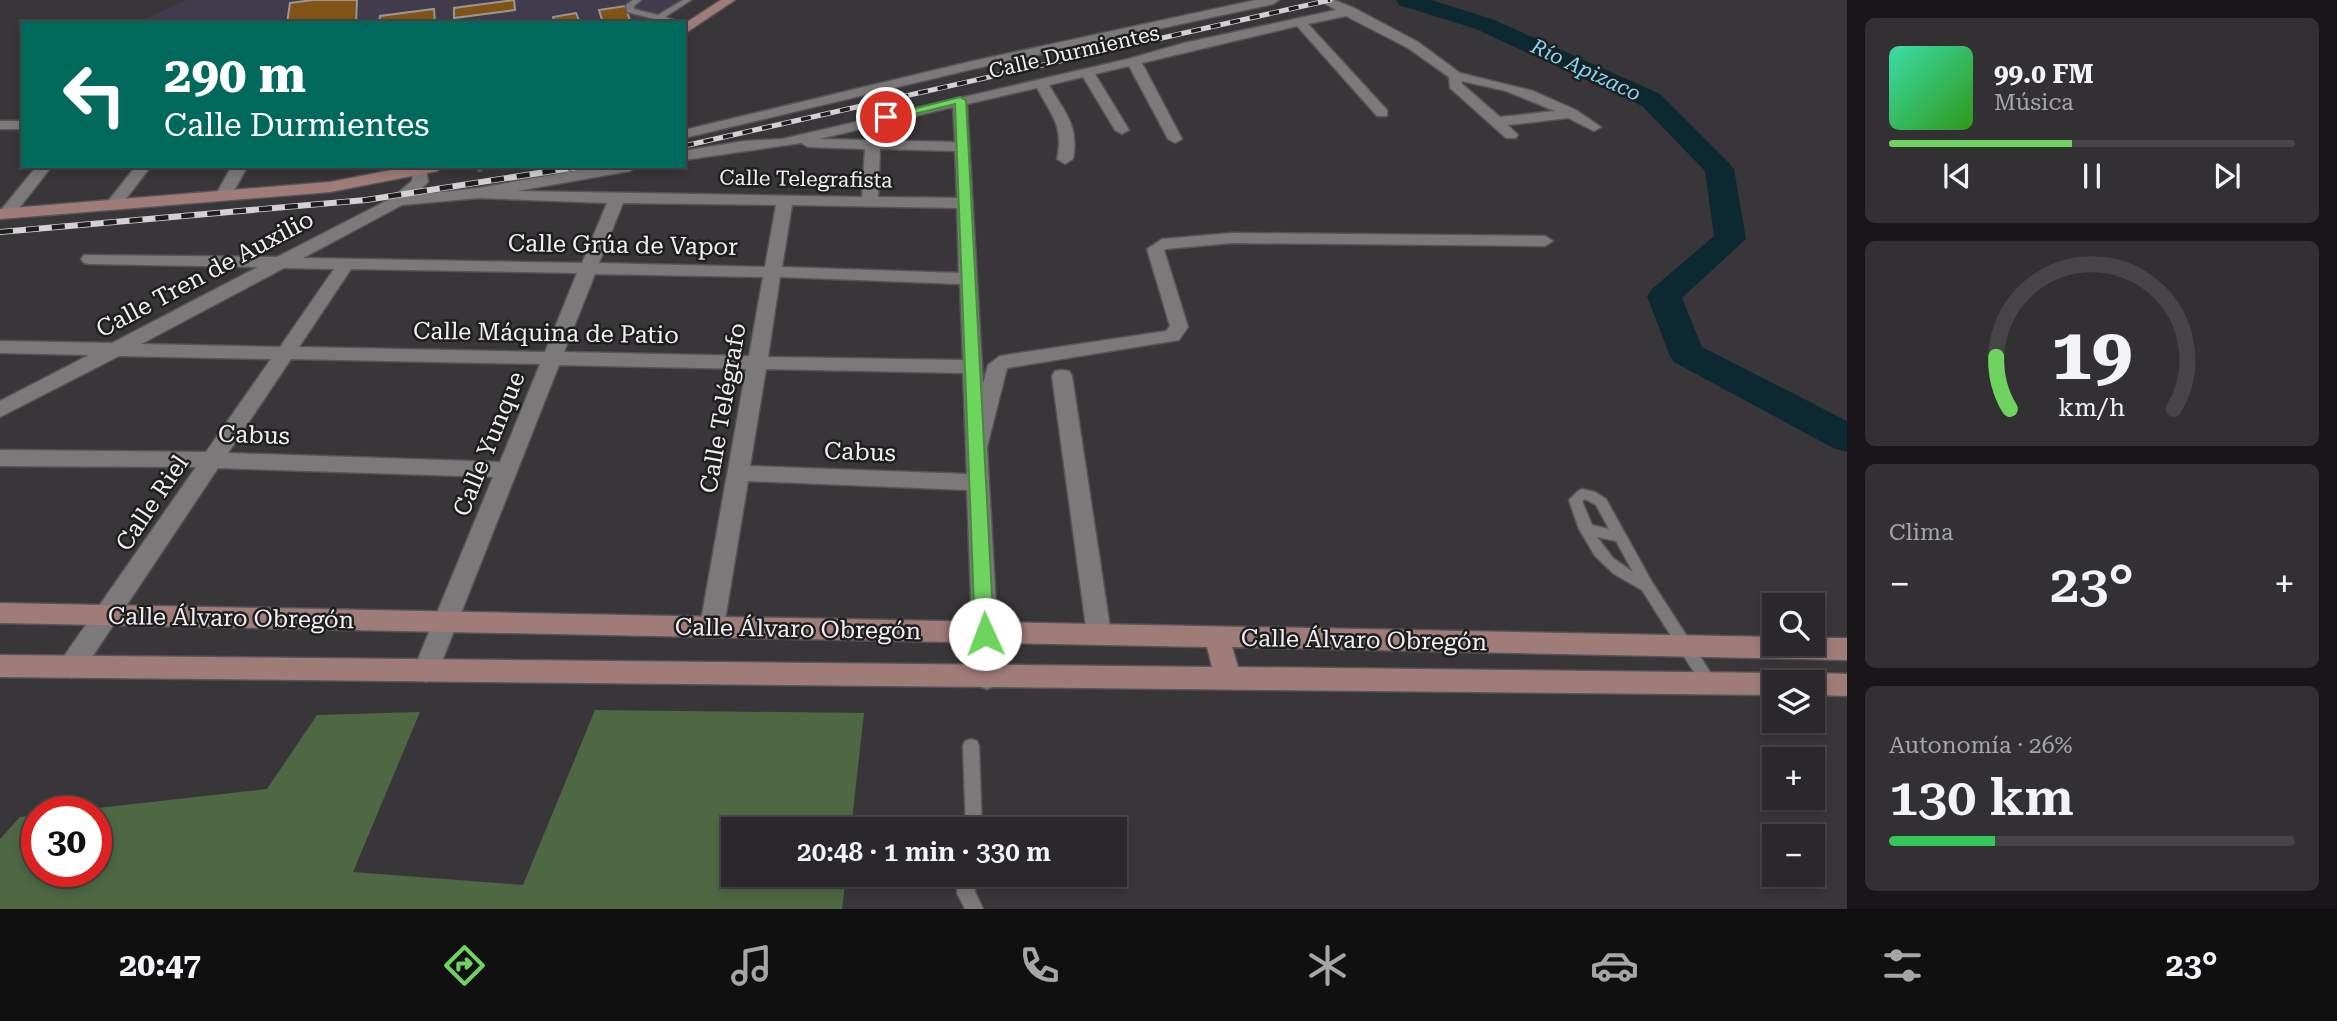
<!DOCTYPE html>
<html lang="es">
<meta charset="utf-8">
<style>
:root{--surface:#2b282b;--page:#333033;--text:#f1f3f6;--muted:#a6a6a9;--line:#474447;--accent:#6fd360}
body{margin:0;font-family:"Roboto Serif",serif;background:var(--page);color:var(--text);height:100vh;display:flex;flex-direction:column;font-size:26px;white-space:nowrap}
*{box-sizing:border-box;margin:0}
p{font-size:23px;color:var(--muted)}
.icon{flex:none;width:38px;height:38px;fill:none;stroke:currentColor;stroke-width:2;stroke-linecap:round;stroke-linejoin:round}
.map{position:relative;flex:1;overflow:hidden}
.sheet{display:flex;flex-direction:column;gap:18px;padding:18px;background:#181618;width:490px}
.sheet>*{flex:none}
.hud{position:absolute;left:21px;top:21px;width:665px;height:147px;border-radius:0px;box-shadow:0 4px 10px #0003,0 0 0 2px var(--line);background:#00695c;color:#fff;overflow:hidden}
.controls{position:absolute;left:1762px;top:593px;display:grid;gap:14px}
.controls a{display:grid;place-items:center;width:63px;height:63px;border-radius:0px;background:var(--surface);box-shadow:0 4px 10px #0003,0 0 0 2px var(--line);font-size:35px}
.speed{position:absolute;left:21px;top:796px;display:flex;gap:14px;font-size:35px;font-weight:700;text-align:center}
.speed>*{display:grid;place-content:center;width:91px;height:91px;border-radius:50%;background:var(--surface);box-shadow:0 4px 10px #0003,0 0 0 2px var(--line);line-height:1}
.speed .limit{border:10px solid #d22;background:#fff;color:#111}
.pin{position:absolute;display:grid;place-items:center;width:60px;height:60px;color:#fff;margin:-30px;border:4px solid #fff;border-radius:50%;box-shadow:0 2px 7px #0007}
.me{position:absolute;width:77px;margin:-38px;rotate:358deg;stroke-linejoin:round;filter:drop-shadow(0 0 5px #0008)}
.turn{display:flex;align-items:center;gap:24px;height:147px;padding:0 28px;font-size:32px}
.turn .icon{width:91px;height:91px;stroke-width:2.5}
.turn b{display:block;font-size:49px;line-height:60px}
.big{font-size:52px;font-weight:600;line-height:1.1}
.sheet .tile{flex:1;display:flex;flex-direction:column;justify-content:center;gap:10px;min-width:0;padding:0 24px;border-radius:10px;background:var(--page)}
.sheet .dial{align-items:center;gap:0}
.dial svg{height:182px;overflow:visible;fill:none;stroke:var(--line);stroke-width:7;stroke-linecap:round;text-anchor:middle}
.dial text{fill:var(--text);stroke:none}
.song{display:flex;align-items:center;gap:21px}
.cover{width:84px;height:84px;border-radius:10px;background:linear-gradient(135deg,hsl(160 70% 55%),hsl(110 70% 35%))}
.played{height:7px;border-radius:4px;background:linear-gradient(90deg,var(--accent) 45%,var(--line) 45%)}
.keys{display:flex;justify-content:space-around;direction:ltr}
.heat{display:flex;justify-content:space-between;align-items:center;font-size:38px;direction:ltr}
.charge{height:10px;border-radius:5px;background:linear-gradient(90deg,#34c759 26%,var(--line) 0)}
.trip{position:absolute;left:721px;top:817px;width:406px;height:70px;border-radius:0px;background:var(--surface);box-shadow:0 4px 10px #0003,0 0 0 2px var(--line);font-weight:600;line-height:70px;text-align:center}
.tabs{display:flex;height:112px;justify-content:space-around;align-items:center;background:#111011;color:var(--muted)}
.tabs .icon{width:49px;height:49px}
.tabs .active{color:var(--accent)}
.tabs b{font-size:32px;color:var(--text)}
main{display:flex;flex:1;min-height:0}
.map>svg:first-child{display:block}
</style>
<main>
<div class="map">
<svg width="1847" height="909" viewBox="0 0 1847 909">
<rect width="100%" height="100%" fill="#393639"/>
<path fill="#423b4c" d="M187 0H693L658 23H136Z"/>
<path fill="#4d6843" d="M595 710 864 713 851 829 733 830V875H846L842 909H0V839L20 817 37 815V872H96V812H62L267 789 317 715 420 712 353 872 523 885Z"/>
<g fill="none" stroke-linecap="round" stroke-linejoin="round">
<path fill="#0c2932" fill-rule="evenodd" d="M1396 0H1431L1492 19 1660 94 1729 163 1734 169 1746 239 1682 298 1702 347 1847 421V452L1833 448 1674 362 1669 354 1647 296 1652 289 1714 236 1705 171 1642 106 1476 29 1399 5Z"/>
</g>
<g fill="#815314" stroke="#999693" stroke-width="2">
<path d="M313 0H357L356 23H287L290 3Z"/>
<path d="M514 0 515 10 454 18V8Z"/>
<path d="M625 6 631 23H603L599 10Z"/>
<path d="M434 9 435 23H379L380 16Z"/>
<path d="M576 13 580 23H555L553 17Z"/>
</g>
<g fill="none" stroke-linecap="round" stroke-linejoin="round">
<g stroke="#565456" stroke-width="3">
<g id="lane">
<path d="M633 0H641L634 6V9L658 15 683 0H691L665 17 682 23H670L627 12 626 5Z"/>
<path d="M1582 489 1595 492 1606 499 1652 582 1714 678 1716 683 1714 688 1709 690 1704 688 1642 590 1614 574 1595 556 1579 529 1569 500 1578 491ZM1585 499 1596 505 1609 529 1592 525 1582 501ZM1597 537 1616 541 1633 572 1613 558Z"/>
<path d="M971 739 977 741 979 746 982 830H966L963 746 965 741Z"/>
<path d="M959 875H977L975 892 983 909H965L957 893Z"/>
</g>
</g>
<g stroke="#565456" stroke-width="3">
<g id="street">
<path d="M1256 0H1279L1273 4 973 69 684 138V130L973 61Z"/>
<path d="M1319 0H1334L1354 8 1418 42 1460 73 1533 91 1576 110 1601 127 1594 131 1568 118 1508 125 1518 135 1516 138H1506L1450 88 1449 77 1408 48 1346 16 1308 24 1387 110V116H1377L1297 26 1142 63 1182 139 1175 143 1168 139 1129 66 1095 74 1129 130 1122 134 1115 130 1083 77 1049 85C1065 113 1079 125 1073 159L1065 164 1057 159C1064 126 1052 116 1037 88L967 104 983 384 988 365 1000 356 1166 331 1170 326 1147 249 1162 239 1232 233 1545 236 1553 241 1545 246 1232 243 1166 249 1164 250 1188 327 1179 340 1007 368 987 447 1000 678 996 686 987 689 978 686 974 678 967 490 748 481 724 626 721 633 712 636 703 633 700 626 746 369 559 365 435 679 426 682 417 679 413 671 493 477 218 468 80 675 71 678 62 675 58 667 62 659 196 467 0 466V450L206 452 271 359 119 356 0 417V401L89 355 0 353V341L112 343 258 267 90 264 84 263 81 259 84 255 277 257 392 198 412 181 413 170 418 166 426 167 428 182 415 195 479 188 603 166H637L630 171 517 191 862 197 865 149 808 147 801 143 684 160V151L744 141 782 139 1128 59 1184 43 1336 10ZM1462 81 1506 91 1555 111 1500 117 1462 84ZM953 107 955 142 819 139ZM880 149 955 151 957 198 878 197ZM479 198 607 203 582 263 303 258 402 205ZM623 203 776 205 765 267 599 263ZM792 205 957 208 959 273 782 267ZM284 268 334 269 280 347 141 344ZM351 269 577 273 545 352 299 347ZM595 274 763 277 749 356 564 352ZM780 277 960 284 963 360 768 357ZM291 359 540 364 500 462 228 453ZM766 369 963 373 967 474 750 466Z"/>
<rect x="0" y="121" width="23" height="8"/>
<path d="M37 166H52L13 216H1V210Z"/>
<path d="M136 166H151L119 208H107L105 205Z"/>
<path d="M232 166H248L229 199H217L215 196Z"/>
<path d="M472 166H487L480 171Z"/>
<path d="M1062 370 1069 371 1072 376 1111 634 1108 641 1099 644 1090 641 1087 634 1052 376 1055 371Z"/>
</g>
</g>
<g stroke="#565456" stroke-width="3">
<g id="secondary">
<path d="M721 0H735L684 34V24Z"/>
<path d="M412 166H444L437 171 330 192 0 219V209L330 182Z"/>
<path d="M0 603 1774 637V644H1813V638H1847V660L1232 647 1238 667 1774 673 1783 676 1786 682H1774V695L0 677V655L1212 667 1207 647 0 623Z"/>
<path d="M1813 673 1847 674V696L1813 695V682H1801L1804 676Z"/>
</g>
</g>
<use href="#lane" fill="#7c797b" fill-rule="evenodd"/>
<use href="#street" fill="#7c797b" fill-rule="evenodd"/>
<use href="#secondary" fill="#a07c79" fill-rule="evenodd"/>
<g stroke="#d3d1d3" stroke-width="5">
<path id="rail-far1" d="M684 146 1330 0"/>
</g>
<g stroke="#d3d1d3" stroke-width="6">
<path id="rail" d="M0 232 366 200 584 166"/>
</g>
<use href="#rail-far1" stroke="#1f1e1f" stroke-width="3.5" stroke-dasharray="10" stroke-linecap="butt"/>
<use href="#rail" stroke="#1f1e1f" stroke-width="4.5" stroke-dasharray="13" stroke-linecap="butt"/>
</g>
<path fill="#6fd360" stroke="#48893e" stroke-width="2" d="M960 97 966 100 994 634 991 639 985 641 978 639 975 634 955 104 886 121 881 117Z"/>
<g text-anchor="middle" stroke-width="5" stroke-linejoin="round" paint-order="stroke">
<g font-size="21" fill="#f1eff1" stroke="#1f1e1f">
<text transform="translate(1074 52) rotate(-13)" y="7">Calle Durmientes</text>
<text transform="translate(806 179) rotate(1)" y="7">Calle Telegrafista</text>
</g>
<g font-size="21" font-style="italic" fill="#7adafa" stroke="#1f1e1f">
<text transform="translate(1586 70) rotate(25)" y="7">Río Apizaco</text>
</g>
<g font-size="24" fill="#f1eff1" stroke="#1f1e1f">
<text transform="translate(623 245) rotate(1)" y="8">Calle Grúa de Vapor</text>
<text transform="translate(205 274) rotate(-28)" y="8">Calle Tren de Auxilio</text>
<text transform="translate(546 333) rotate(1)" y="8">Calle Máquina de Patio</text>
<text transform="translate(723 408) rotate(-80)" y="8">Calle Telégrafo</text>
<text transform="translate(254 435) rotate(2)" y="8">Cabus</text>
<text transform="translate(489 444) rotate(-68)" y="8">Calle Yunque</text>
<text transform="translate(860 452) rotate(2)" y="8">Cabus</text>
<text transform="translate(152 503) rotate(-56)" y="8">Calle Riel</text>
<text transform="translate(231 618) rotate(1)" y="8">Calle Álvaro Obregón</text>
<text transform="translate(798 629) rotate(1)" y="8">Calle Álvaro Obregón</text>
<text transform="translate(1364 640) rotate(1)" y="8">Calle Álvaro Obregón</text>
</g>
</g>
</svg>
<div class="controls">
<a><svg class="icon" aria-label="search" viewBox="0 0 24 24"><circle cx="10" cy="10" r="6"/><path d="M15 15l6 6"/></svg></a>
<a><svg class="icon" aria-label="layers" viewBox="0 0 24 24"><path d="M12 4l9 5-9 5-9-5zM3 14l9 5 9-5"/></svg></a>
<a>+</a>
<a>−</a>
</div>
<div class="speed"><div class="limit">30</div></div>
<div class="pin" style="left:886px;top:117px;background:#d93025"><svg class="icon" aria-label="arrive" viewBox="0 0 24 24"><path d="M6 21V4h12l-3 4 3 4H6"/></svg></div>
<svg class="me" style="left:985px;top:634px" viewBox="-20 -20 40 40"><circle r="19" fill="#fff"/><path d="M0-13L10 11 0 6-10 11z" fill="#6fd360"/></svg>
<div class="trip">20:48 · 1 min · 330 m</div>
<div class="hud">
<div class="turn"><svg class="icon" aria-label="left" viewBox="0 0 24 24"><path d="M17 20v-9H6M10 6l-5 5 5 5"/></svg><div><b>290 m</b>Calle Durmientes</div></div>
</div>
</div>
<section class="sheet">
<div class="tile">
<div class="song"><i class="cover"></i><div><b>99.0 FM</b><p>Música</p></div></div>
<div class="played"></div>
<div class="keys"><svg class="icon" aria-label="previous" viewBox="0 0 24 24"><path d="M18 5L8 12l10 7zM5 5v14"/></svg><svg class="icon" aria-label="pause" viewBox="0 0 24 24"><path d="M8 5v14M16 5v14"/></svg><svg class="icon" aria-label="next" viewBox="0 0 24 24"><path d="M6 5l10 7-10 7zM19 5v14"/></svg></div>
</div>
<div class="tile dial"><svg viewBox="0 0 100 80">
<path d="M14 69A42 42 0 1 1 86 69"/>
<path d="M14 69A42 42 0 0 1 8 46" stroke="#6fd360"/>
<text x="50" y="56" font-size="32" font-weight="700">19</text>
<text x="50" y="72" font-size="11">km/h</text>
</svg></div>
<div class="tile"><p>Clima</p>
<div class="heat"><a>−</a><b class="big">23°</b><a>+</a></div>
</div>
<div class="tile"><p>Autonomía · 26%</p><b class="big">130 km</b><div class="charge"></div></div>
</section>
</main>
<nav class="tabs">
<b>20:47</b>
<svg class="icon active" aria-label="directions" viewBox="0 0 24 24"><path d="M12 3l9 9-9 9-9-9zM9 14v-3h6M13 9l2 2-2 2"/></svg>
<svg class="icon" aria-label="music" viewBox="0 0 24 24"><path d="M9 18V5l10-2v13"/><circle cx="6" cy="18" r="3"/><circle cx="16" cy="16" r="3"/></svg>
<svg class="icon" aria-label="phone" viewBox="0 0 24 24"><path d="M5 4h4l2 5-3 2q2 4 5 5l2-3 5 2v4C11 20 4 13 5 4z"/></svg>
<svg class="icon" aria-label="climate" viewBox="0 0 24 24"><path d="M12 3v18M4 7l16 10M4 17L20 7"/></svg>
<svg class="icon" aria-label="car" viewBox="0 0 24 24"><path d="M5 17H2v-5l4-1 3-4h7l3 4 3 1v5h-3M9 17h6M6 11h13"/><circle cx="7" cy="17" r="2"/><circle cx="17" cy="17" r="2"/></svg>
<svg class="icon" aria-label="filters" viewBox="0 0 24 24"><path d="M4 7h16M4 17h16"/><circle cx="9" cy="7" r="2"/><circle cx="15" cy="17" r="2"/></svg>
<b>23°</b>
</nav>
